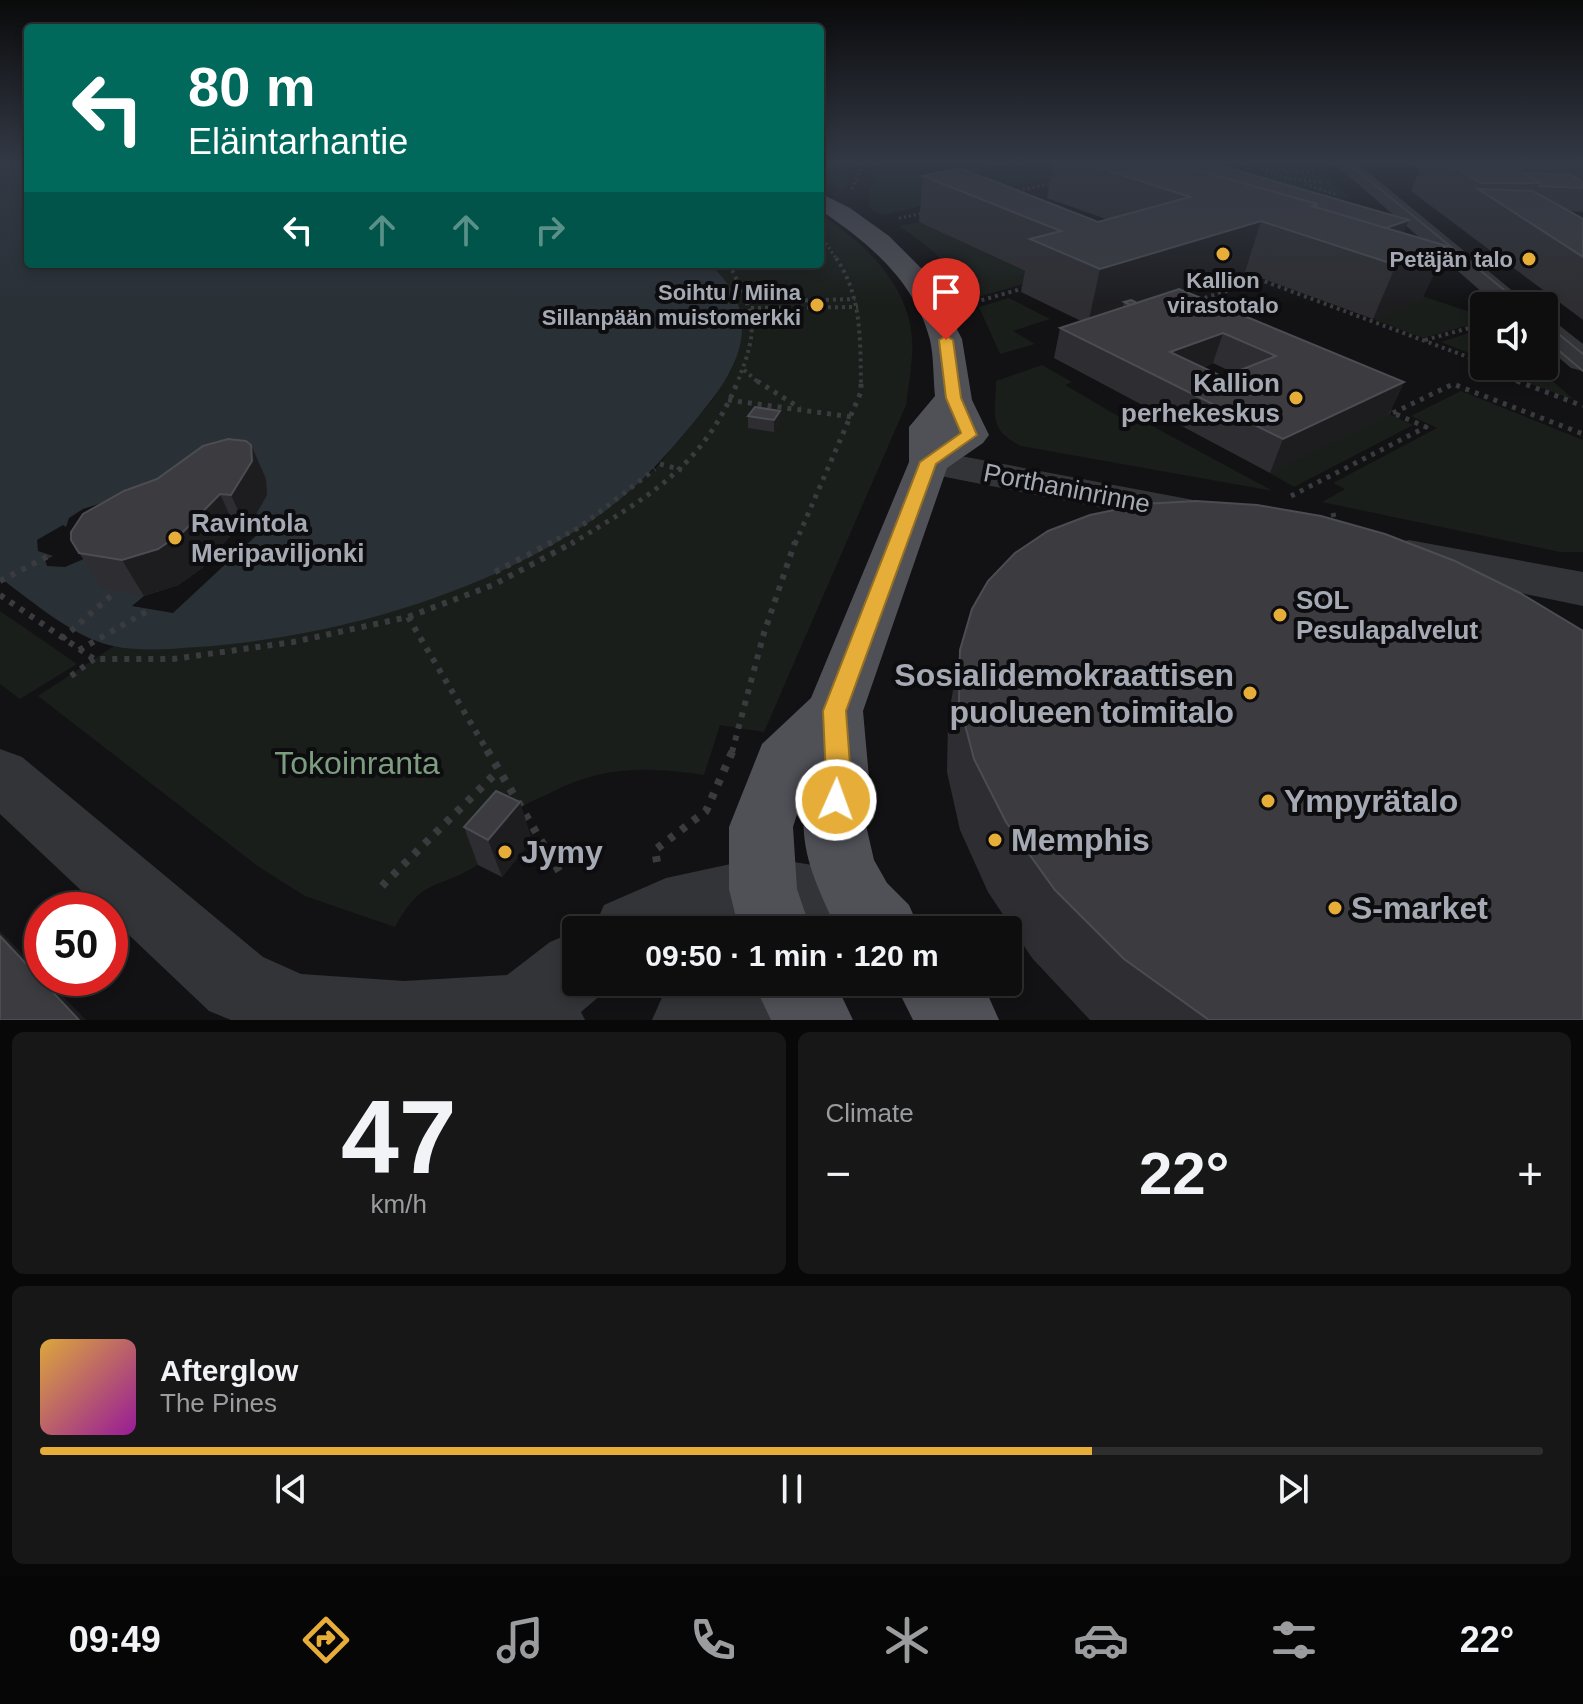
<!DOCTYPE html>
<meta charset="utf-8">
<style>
:root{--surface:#0e0e0f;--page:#171718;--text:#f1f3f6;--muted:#9b9c9e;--line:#2e2e2f;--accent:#e6ae38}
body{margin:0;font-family:Arial,sans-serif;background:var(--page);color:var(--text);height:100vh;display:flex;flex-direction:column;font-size:30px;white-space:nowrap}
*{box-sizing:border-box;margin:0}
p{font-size:26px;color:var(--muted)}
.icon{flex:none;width:44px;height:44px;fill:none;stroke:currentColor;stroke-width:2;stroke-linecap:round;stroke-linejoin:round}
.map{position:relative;height:1020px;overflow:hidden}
.side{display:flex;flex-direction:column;gap:12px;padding:12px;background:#080808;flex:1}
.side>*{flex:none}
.guide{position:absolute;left:24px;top:24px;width:800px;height:244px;border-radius:8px;box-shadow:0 4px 12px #0003,0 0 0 2px var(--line);background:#00695c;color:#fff;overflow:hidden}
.tools{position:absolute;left:1470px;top:292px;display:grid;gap:16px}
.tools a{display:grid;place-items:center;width:88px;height:88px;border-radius:8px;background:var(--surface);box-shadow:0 4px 12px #0003,0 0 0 2px var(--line);font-size:40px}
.speed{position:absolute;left:24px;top:892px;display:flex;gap:16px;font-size:40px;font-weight:700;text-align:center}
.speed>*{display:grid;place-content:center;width:104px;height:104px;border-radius:50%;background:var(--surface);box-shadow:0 4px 12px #0003,0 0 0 2px var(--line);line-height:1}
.speed .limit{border:12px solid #d22;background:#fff;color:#111}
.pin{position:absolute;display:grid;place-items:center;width:68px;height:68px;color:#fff;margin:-82px -34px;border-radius:50% 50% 50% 0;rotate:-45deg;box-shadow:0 0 8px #0007}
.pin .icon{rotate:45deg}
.me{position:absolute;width:88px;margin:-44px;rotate:2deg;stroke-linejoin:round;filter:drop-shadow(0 0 6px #0008)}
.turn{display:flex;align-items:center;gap:28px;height:168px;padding:0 32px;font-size:36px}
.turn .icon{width:104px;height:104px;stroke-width:2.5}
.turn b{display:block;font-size:56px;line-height:68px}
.lanes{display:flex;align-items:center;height:76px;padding:0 32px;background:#0003;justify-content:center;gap:40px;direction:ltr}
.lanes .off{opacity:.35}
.big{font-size:60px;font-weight:700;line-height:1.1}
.side .widget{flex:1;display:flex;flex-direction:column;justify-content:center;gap:12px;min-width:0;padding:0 28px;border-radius:12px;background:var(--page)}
.side .dial{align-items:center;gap:0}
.dial b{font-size:104px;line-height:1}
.song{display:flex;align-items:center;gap:24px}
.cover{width:96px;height:96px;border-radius:12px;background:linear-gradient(135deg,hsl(40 70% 55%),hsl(300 70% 35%))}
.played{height:8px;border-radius:4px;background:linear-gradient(90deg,var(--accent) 70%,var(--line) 70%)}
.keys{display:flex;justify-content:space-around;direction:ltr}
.heat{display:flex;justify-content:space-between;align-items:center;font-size:44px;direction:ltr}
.side .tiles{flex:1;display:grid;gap:12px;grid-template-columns:1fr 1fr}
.widget:last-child{grid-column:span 2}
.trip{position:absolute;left:562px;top:916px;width:460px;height:80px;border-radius:8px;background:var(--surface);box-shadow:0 4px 12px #0003,0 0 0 2px var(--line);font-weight:700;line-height:80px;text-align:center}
.menu{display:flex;height:128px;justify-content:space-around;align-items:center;background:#060606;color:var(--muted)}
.menu .icon{width:56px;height:56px}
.menu .active{color:var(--accent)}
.menu b{font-size:36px;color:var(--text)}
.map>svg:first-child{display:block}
</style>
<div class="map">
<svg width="1583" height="1020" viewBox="0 0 1583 1020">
<rect width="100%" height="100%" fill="#121214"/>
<g fill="#191e1a">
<path d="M820 163H853L846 183 841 188 820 178Z"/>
<path d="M878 163H1310L1350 197 1324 205 1118 163 882 215 869 207 870 190 880 168Z"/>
<path d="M820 214C869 246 917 292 912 356 911 373 908 389 906 405L764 732 720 725 704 775C645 767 604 765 548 794 540 798 528 802 521 808 507 821 495 854 476 866 434 891 423 877 395 927L305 896 259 867 38 696 114 646 137 649 261 640 367 617 495 572 580 527 655 469 713 399 730 372 735 362 737 299 710 264H820Z"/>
<path d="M919 222 1042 279 974 298 935 253 900 226Z"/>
<path d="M1386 284 1479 315 1484 321 1423 338 1373 319 1421 299Z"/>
<path d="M1009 298 1050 319 1013 331 1035 344 1000 354 979 307Z"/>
<path d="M1484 328V359L1441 342Z"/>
<path d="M1042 365 1072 382 1065 385 1123 419 1141 420 1273 491 1021 446C987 429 996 415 996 381Z"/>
<path d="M1536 366 1574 400 1486 367Z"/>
<path d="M1461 391 1583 440V552H1560L1322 502 1345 489 1333 483 1437 428 1411 416Z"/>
<path d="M1389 414 1413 425 1294 487 1270 473Z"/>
<path d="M0 611 77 664 20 699 0 684Z"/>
</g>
<path fill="#293036" d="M0 163H28V264H710C760 311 746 358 706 407 674 447 643 484 601 514 487 594 336 637 198 647 170 649 141 652 113 646 72 637 34 602 0 578Z"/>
<g fill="#121214">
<path d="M105 502 86 558 65 567 47 566 45 560 53 556 38 551 37 540 63 525 66 527 69 518 83 509Z"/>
<path d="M236 529 258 534 173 613 132 606 144 596 178 585 202 568Z"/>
</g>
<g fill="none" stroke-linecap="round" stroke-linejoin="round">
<g stroke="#393b3f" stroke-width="3" stroke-dasharray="2 3" stroke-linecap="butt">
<path d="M1247 163 1286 178 1322 183"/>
<path d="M1267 170 1317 173"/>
<path d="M965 173 1003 163"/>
<path d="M1305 184 1337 195"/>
<path d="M852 189 863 163"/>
<path d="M1013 192 1053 183"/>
<path d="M899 218 925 213"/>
<path d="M826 243 837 260"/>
</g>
<g stroke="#393b3f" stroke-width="4" stroke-dasharray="3 4" stroke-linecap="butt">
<path d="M836 258C862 296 860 339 861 383"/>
<path d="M729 264C755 316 760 327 737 383"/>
<path d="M1198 300 1261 280 1476 360 1478 367 1522 383"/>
<path d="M749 302 855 299"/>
<path d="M968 304 1028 287"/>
<path d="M751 308 858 307"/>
<path d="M1425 340 1484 324"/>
<path d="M744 370 759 383"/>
</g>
<g stroke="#393b3f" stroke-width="5" stroke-dasharray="4 6" stroke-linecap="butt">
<path d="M757 381 800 408"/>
<path d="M1517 381 1583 406"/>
<path d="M728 400 852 417"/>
<path d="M1393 413 1453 384 1583 434"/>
<path d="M660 464 682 470"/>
<path d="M1291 496 1426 427 1386 410"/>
<path d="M1333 513 1336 527"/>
<path d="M548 544 580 527 655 469"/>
<path d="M571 544C647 497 702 469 738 381"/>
<path d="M795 544 861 392V381"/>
</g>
<g stroke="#393b3f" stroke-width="6" stroke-dasharray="5 7" stroke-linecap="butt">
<path d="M495 572 552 542"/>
<path d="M0 581 52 554"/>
<path d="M0 595 94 659H173L293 642 408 617 493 585 574 542"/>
<path d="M408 617 488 752"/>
<path d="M62 639 115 592"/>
<path d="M79 650 149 610"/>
<path d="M71 676 94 659"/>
<path d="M732 752 764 633 795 542"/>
</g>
<g stroke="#393b3f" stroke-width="8" stroke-dasharray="6 9" stroke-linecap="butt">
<path d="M487 750 562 876"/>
<path d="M657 862 655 850 706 811 733 750"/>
<path d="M382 886 499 770"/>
<path d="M57 989 70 978"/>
</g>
<g fill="#333438" fill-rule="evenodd">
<path d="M1334 163H1357L1531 306H1498Z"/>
<path d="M1544 319 1555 322 1583 344V371L1571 368 1544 345Z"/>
<path d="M929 450 1204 502 1220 505 1226 515 1220 525 1204 528 915 471 909 462 915 453Z"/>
<path d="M1409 540 1583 572V606L1392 566 1386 555 1392 544Z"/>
<path d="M0 749 22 757 263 957 301 974 404 981 507 975 550 942 576 931V982H607L602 994 581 1012 585 1020H231L209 1011 110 917V910H102L0 814Z"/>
<path d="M763 857 862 873 887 883 897 907 887 930H807L763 921 729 930H593L604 905 666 878Z"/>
<path d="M689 982H826L815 1009 787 1020H652L664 993Z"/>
</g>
<g fill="#505157" fill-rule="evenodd">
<path d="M820 193 850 208 889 236 922 269 936 288 962 339 972 400 989 435 983 443 947 468 863 711 869 778 865 821 874 860 887 883 909 905 920 930H837C812 875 797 847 806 786L793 827 797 889 811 930H739L729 889V827L762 744 811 698 909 462V427L935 396C933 378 934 358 930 340 915 281 869 243 820 210Z"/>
<path d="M753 982H835L853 1020H771Z"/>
<path d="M894 982H979L987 993 999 1020H913Z"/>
</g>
<g stroke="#47484d" stroke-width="2">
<path d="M1348 163 1524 306"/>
<path d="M1544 322 1583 354"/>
<path d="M1544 338 1583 371"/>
</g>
</g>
<g fill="#2e2e32" fill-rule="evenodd">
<path d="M1053 163H1211L1409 220 1403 233 1447 246 1422 299 1373 319 1245 272 1185 292 1404 382 1389 414 1270 473 1054 358 1060 328 1081 321 1021 292 1025 271 919 222 923 176 1098 222 1106 219 1047 198ZM1213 363 1234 373 1223 377 1202 368Z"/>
<path d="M1409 163H1583V179H1578L1583 182V212L1569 211 1583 219V320L1411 191 1420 170Z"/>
<path d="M755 407 780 422 774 432 748 428V416Z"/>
<path d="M251 445 266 479 267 495 247 530 236 529 202 568 178 585 144 596 102 589 71 540 157 479Z"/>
<path d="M960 650 1583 1020H1090L1032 958 988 892 960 830 947 772 948 719Z"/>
<path d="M464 827 532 840 502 877 478 865Z"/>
</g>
<g fill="#1d1d20">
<path d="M1409 220 1395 252 1378 230Z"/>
<path d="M1261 221 1245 272 1136 308 1124 302 1122 313 1088 324 1100 269Z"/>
<path d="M1447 246 1422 299 1373 319 1396 265Z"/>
<path d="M1223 333 1213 363 1167 381 1170 352Z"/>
<path d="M1404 382 1389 414 1270 473 1283 439Z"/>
<path d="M780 411V422L774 432V420Z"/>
<path d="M251 445 266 479 267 495 247 530 231 495Z"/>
<path d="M220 494 236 529 202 568 178 585 144 596 122 560Z"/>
<path d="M520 802 532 840 502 877 488 840Z"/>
<path d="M0 931 42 974V978H45L86 1020H79L0 936Z"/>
</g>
<g fill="#3b3b40" stroke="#4b4d52" stroke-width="2" fill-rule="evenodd">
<path d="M1085 163H1173L1317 204 1312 206 1447 246 1396 265 1261 221 1100 269 1030 239 1061 231 923 176 960 168 1098 222 1190 197Z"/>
<path d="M1173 163H1211L1409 220 1386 228 1316 207 1317 204Z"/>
<path d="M1449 163H1506L1541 183H1480Z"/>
<path d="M1524 173 1571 175 1583 182V188L1540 186 1541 183Z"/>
<path d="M1478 189 1533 191 1583 219V257Z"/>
<path d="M1179 289 1404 382 1283 439 1060 328ZM1223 333 1276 356 1223 377 1170 352Z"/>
<path d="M1131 300 1137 303 1130 305 1124 302Z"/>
<path d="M755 407 780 411 774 420 748 416Z"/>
<path d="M228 439 246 441 251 445 252 461 231 495 220 494 183 532 158 549 122 560 79 553 71 540V532L83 514 124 491 157 479 203 446Z"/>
<path d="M1196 501 1257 505 1321 516 1385 534 1455 561 1520 593 1583 631V1020H1209L1124 959 1055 890 1006 822 974 759 959 702 960 650 972 609 988 581 1015 553 1048 531 1090 515 1143 504Z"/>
<path d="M496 791 520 802 488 840 464 827Z"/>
<path d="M0 936 79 1020H0Z"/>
</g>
<linearGradient id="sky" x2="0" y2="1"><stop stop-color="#0a0a0b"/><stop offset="0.53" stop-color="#333945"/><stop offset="1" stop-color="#333945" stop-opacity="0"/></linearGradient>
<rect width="1583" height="306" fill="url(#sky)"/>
<path fill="#e6ae38" stroke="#967124" stroke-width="2" d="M946 336 953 340 961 398 977 435 936 464 846 711 851 778 845 808 836 811 827 808 823 800 826 778 823 711 920 462 961 433 946 398 939 340Z"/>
<g fill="#e6ae38" stroke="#0d0d0f" stroke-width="3">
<circle cx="1223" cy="254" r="8"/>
<circle cx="1529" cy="259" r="8"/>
<circle cx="817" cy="305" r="8"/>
<circle cx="1296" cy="398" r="8"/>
<circle cx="175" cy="538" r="8"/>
<circle cx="1280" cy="615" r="8"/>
<circle cx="1250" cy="693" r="8"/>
<circle cx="1268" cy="801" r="8"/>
<circle cx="995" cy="840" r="8"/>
<circle cx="505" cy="852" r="8"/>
<circle cx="1335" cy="908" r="8"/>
</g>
<g text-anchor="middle" stroke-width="8" stroke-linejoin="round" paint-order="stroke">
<g font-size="22" font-weight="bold" fill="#a4a9b3" stroke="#0d0d0f" text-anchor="end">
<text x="1513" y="267">Petäjän talo</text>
<text x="1223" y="288" text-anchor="middle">Kallion<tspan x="1223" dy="25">virastotalo</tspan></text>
<text x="801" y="300">Soihtu / Miina<tspan x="801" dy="25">Sillanpään muistomerkki</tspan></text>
</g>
<g font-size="26" font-weight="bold" fill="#a4a9b3" stroke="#0d0d0f" text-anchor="start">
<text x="1280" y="392" text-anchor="end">Kallion<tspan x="1280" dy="30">perhekeskus</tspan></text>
<text x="191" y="532">Ravintola<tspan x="191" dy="30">Meripaviljonki</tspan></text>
<text x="1296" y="609">SOL<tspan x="1296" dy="30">Pesulapalvelut</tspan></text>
</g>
<g font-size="26" fill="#a4a9b3" stroke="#0d0d0f">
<text transform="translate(1067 488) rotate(11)" y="9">Porthaninrinne</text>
</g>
<g font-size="32" font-weight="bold" fill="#a4a9b3" stroke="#0d0d0f" text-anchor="start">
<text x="1234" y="686" text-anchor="end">Sosialidemokraattisen<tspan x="1234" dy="37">puolueen toimitalo</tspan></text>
<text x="1284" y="812">Ympyrätalo</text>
<text x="1011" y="851">Memphis</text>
<text x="521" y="863">Jymy</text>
<text x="1351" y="919">S-market</text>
</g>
<g font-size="32" fill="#7c9d7f" stroke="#0d0d0f">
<text x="357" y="774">Tokoinranta</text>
</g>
</g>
</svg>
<div class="tools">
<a><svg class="icon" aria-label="sound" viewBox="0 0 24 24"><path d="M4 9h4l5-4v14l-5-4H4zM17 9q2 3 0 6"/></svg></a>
</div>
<div class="speed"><div class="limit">50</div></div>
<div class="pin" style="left:946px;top:340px;background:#d93025"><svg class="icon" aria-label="arrive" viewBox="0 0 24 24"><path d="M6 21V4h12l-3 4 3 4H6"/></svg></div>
<svg class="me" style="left:836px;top:800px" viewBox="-20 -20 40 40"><circle r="17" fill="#e6ae38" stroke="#fff" stroke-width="3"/><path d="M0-11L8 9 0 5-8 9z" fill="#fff"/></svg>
<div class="trip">09:50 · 1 min · 120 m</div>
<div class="guide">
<div class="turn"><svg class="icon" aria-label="left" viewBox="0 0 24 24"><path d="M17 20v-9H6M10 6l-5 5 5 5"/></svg><div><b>80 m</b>Eläintarhantie</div></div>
<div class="lanes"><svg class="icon" aria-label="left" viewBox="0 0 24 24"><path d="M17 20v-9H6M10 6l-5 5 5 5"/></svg><svg class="icon off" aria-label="ahead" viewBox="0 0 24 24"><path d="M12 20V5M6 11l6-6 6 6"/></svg><svg class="icon off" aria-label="ahead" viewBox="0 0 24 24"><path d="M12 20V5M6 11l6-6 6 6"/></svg><svg class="icon off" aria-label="right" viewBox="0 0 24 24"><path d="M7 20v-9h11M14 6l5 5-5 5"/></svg></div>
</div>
</div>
<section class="side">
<div class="tiles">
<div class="widget dial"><b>47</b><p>km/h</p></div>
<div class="widget"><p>Climate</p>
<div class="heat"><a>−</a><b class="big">22°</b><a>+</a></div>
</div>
<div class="widget">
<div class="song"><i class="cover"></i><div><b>Afterglow</b><p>The Pines</p></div></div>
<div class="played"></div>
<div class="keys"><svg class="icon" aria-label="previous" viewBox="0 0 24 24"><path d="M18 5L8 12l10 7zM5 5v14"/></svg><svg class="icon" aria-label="pause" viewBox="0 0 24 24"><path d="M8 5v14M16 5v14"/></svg><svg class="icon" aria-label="next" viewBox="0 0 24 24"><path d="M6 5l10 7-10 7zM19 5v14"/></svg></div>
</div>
</div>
</section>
<nav class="menu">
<b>09:49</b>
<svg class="icon active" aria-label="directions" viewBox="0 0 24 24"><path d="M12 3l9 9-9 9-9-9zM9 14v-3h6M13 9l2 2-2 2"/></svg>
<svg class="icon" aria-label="music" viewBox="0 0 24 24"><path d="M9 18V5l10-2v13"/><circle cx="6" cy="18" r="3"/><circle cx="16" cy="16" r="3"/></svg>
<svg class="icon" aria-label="phone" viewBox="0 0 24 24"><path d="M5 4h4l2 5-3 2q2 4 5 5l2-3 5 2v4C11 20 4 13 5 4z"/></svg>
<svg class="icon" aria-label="climate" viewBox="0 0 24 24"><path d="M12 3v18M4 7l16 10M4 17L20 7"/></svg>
<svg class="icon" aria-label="car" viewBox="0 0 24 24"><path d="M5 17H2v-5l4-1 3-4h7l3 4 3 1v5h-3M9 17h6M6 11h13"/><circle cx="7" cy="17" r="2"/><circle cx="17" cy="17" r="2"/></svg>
<svg class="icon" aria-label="filters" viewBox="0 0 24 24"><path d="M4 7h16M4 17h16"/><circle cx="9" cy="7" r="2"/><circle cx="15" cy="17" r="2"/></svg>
<b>22°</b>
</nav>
